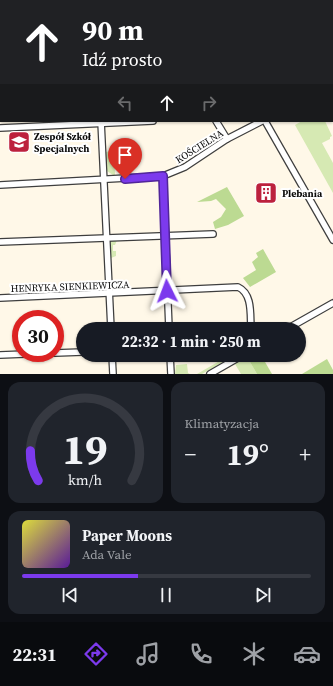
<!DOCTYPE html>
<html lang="pl">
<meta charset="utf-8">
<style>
:root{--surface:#171b24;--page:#20242c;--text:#f1f3f6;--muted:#9ea1a6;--line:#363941;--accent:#7c3aed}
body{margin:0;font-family:"Source Serif 4",serif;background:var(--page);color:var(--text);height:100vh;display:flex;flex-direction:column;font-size:15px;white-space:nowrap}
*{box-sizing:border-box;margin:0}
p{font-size:13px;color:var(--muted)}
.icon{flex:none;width:22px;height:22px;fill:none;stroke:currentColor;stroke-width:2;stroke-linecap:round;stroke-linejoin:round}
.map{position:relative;height:374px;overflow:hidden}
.sheet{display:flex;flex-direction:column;gap:8px;padding:8px;background:#0d0f14;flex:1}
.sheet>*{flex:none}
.hud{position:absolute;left:0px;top:0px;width:333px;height:122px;box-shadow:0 1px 3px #0004;background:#202124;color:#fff;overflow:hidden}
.speed{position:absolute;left:12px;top:310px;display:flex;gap:8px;font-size:20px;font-weight:700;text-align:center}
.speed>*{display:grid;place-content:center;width:52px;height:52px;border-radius:50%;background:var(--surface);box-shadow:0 1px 3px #0004;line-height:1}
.speed .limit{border:6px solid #d22;background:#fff;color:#111}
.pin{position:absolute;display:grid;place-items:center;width:34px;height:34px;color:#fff;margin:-41px -17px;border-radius:50% 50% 50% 0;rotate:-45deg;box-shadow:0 0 4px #0007}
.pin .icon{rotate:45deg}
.me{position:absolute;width:44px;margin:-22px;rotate:357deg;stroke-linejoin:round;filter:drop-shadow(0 0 3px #0008)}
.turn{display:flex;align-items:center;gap:14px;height:84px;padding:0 16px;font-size:18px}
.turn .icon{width:52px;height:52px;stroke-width:2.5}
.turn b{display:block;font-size:28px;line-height:34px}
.lanes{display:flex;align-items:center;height:38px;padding:0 16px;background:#0003;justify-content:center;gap:20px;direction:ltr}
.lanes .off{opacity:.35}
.big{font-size:30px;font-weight:700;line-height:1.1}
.sheet .tile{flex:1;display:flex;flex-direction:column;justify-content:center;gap:6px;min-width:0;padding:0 14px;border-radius:12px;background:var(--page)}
.sheet .dial{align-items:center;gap:0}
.dial svg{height:104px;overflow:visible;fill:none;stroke:var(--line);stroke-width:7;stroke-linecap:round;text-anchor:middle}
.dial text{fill:var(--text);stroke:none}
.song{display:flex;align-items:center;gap:12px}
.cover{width:48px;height:48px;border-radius:6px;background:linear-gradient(135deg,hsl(60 70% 55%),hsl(270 70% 35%))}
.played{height:4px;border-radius:2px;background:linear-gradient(90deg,var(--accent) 40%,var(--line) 40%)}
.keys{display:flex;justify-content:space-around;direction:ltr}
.heat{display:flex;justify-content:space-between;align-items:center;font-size:22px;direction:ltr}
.sheet .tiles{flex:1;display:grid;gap:8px;grid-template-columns:1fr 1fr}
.tile:last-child{grid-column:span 2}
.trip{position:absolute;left:76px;top:322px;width:230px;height:40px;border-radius:20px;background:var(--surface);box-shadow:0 1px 3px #0004;font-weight:700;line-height:40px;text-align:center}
.dock{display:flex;height:64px;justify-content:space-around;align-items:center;background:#090b0e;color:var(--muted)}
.dock .icon{width:28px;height:28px}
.dock .current{color:var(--accent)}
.dock b{font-size:18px;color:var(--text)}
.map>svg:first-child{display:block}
</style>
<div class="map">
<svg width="333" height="374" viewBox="0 0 333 374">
<rect width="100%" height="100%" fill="#fff8e8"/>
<path fill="#e7deea" d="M123 0H252V1H124Z"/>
<g fill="#d6e9b3">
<rect x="252" y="0" width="62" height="1"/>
<path d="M302 121H325L332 136 330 137V139L322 143 333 163V193L295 125Z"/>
<path d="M112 151 114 152 115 175H113L107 171 106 152Z"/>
<path d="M110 240H117L115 245H113V251H116V256L111 258Z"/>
<path d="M230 355H235L202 374H197Z"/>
<path d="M247 357 257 374H241L235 364Z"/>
<path d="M187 364 188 373 190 374H175L176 365Z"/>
</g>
<g fill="#bcda92">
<path d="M227 187 244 216 228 225 215 229 213 222 221 217 226 209 216 199 211 201 197 202Z"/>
<path d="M263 249 276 272 250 287 243 278 256 270 252 262 258 257 256 253Z"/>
<path d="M251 355H261L272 374H257L247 357Z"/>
<path d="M327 359 333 370V374H302Z"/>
</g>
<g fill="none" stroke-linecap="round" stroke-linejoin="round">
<g stroke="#3e3e3e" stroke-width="8">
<g id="minor">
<path d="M96 0 97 1"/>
<path d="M317 0 318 1"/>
<path d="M0 16H1"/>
<path d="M332 25 333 27"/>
<path d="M0 73H1"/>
<path d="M332 84H333"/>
<path d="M101 121 111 329"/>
<path d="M216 121 227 139"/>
<path d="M265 121 333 240"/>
<path d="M0 128 153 121"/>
<path d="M163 176 169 329"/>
<path d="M0 185 163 176 185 167 227 139 262 121"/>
<path d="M0 242 213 234"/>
<path d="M0 298 238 287C253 294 250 315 251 329"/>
<path d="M287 329 333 303"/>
<path d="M55 353 83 352"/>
<path d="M0 355 51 353"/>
<path d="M112 355 113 374"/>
<path d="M170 355 171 374"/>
<path d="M210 374 243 355"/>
</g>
</g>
<use href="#minor" stroke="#fff" stroke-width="5.5"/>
</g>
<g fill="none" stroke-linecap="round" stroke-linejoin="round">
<g stroke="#51269a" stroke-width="10">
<path id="route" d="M125 179 163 176 167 291"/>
</g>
<use href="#route" stroke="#7c3aed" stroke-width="7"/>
</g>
<defs>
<g id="school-square" transform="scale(1.15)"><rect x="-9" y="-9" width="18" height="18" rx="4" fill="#bc213d" stroke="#fff"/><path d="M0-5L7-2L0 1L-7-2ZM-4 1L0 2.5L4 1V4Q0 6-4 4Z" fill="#fff"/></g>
<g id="building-square" transform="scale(1.15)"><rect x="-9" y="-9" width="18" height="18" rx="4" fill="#bc213d" stroke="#fff"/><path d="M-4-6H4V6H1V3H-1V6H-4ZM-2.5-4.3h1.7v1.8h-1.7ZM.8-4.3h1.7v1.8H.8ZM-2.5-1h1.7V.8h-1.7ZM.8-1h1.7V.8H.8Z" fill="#fff"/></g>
</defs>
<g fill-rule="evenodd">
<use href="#school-square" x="19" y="142"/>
<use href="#building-square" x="266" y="193"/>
</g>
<g text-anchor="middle" stroke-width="4" stroke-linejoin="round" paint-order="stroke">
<g font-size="10" font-weight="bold" fill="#0b0b0b" stroke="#fff" text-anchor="start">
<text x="34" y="140">Zespół Szkół<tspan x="34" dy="12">Specjalnych</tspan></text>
<text x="282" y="197">Plebania</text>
</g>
<g font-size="10" fill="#0b0b0b" stroke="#fff">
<text transform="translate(199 146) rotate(-32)" y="4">KOŚCIELNA</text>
<text transform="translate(70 286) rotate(-2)" y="4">HENRYKA SIENKIEWICZA</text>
</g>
</g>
</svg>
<div class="speed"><div class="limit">30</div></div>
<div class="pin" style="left:125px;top:179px;background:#d93025"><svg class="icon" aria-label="arrive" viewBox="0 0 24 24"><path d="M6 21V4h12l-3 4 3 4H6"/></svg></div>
<svg class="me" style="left:167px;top:291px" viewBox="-20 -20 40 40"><path d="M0-17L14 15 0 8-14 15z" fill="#7c3aed" stroke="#fff" stroke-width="4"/></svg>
<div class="trip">22:32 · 1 min · 250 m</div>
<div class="hud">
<div class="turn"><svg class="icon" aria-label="ahead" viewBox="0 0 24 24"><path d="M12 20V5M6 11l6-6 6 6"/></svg><div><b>90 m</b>Idź prosto</div></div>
<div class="lanes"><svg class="icon off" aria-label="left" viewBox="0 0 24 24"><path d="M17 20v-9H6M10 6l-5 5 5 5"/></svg><svg class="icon" aria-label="ahead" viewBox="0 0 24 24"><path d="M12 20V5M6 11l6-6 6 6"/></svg><svg class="icon off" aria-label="right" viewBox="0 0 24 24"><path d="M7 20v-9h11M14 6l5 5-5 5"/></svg></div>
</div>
</div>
<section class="sheet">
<div class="tiles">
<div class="tile dial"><svg viewBox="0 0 100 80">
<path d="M14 69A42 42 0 1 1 86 69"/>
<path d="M14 69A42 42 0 0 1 8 46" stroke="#7c3aed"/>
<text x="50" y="56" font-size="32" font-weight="700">19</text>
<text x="50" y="72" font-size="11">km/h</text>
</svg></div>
<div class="tile"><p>Klimatyzacja</p>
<div class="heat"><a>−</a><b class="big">19°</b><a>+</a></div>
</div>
<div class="tile">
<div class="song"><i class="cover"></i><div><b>Paper Moons</b><p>Ada Vale</p></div></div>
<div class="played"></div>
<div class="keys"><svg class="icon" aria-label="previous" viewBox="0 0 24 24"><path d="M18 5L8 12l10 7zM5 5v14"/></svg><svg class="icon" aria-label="pause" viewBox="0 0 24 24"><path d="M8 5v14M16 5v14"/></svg><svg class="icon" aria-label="next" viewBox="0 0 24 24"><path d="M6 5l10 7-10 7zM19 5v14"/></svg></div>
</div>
</div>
</section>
<nav class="dock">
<b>22:31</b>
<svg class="icon current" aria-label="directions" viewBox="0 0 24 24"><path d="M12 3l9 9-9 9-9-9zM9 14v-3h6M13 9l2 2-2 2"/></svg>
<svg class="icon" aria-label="music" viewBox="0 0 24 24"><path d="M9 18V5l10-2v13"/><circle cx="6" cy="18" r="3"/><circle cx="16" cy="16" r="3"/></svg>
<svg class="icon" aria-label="phone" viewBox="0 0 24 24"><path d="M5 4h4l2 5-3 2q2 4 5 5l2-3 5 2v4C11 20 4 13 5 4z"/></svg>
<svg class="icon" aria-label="climate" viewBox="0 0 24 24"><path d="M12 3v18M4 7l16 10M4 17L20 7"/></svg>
<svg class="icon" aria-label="car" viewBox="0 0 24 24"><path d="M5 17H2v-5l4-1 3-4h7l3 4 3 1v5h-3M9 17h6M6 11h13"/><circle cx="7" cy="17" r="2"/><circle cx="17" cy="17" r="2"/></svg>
</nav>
